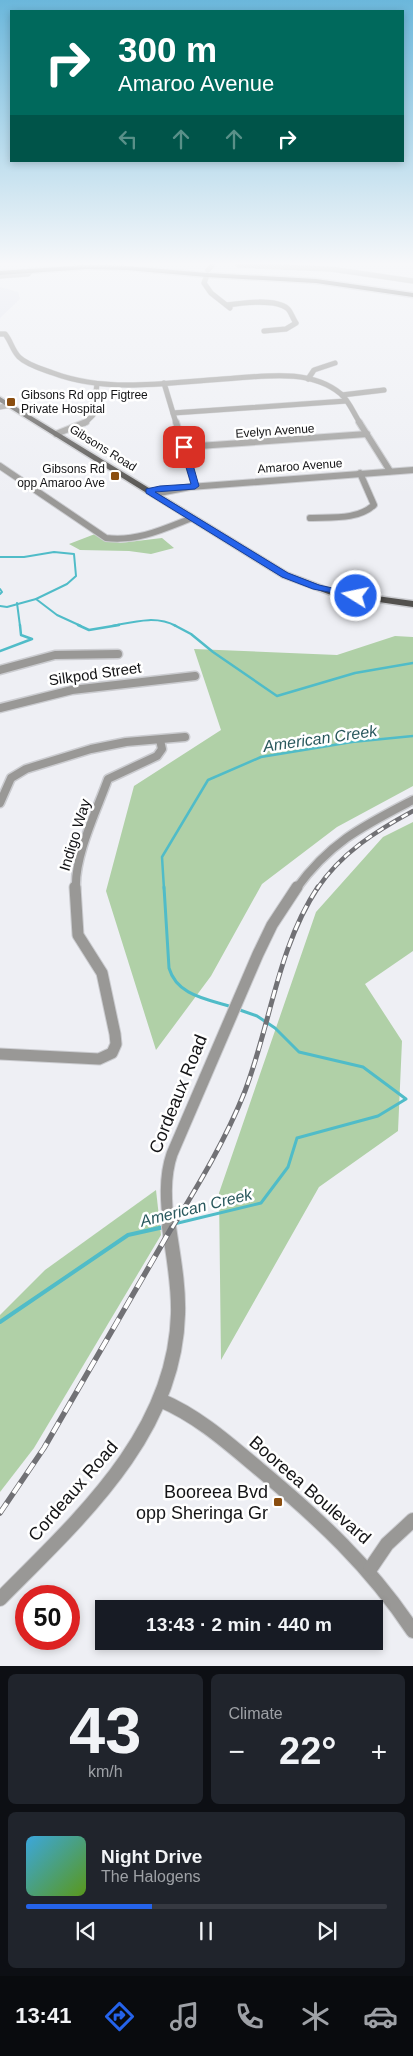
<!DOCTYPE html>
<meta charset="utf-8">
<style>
:root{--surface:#171b24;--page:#20242c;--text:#f1f3f6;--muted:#9ea1a6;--line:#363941;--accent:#2563eb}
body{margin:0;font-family:Helvetica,sans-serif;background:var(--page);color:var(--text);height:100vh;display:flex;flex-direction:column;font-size:19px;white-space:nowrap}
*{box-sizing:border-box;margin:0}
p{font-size:16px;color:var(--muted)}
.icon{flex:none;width:28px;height:28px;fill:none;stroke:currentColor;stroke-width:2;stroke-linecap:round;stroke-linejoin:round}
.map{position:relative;height:1666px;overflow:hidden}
.details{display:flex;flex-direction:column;gap:8px;padding:8px;background:#0d0f14;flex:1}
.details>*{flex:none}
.banner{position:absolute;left:10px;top:10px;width:394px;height:152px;border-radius:0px;box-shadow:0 2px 8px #0003;background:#00695c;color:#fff;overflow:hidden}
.speed{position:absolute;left:15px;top:1585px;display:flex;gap:10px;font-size:25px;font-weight:700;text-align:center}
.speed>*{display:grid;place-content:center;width:65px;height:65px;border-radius:50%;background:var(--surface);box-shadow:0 2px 8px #0003;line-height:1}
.speed .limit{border:8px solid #d22;background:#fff;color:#111}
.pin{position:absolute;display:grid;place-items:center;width:42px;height:42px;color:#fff;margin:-21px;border-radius:10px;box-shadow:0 2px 8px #0006}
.me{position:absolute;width:55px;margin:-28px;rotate:280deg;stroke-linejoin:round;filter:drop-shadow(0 0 4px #0008)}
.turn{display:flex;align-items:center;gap:18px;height:105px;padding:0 25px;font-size:22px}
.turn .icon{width:65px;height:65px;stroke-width:2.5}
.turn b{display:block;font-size:35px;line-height:42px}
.lanes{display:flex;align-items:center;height:48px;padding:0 25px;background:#0003;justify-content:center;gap:25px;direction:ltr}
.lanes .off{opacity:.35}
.big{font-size:38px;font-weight:600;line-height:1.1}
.details .tile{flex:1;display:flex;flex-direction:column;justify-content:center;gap:8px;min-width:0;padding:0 18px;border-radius:8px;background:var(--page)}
.details .dial{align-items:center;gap:0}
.dial b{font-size:65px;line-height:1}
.song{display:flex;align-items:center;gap:15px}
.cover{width:60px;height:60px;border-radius:8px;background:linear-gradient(135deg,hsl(200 70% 55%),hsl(90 70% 35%))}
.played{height:5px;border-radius:2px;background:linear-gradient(90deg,var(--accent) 35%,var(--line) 35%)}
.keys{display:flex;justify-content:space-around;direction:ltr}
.heat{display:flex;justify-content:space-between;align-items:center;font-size:28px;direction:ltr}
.details .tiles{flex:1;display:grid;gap:8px;grid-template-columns:1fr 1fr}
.tile:last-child{grid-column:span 2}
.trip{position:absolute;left:95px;top:1600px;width:288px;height:50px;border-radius:0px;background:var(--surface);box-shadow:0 2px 8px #0003;font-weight:600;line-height:50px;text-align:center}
.tab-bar{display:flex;height:80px;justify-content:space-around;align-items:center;background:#090b0e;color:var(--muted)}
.tab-bar .icon{width:35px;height:35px}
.tab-bar .current{color:var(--accent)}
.tab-bar b{font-size:22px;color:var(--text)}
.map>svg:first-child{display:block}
</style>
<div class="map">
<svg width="413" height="1666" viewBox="0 0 413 1666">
<rect width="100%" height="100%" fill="#eeeff4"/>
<path fill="#dfe1ed" d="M0 287 18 292 20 299 0 318Z"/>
<g fill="#b0d0a7">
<path d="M95 534 120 543 162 538 174 548 151 554 129 551 80 550 69 544Z"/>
<path d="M395 636 413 637V786L337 827 262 884 211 976 156 1050 106 891 134 786 221 730 194 649 337 655Z"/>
<path d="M413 822V951L365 984 402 1041 398 1131 319 1187 221 1360 219 1193 316 912 383 837Z"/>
<path d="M156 1190 161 1235 34 1448 0 1492V1315L45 1270Z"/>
</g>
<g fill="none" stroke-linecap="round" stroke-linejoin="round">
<g stroke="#50bcc8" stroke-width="2">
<path d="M0 557H24L54 552 74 554 76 576 67 584 36 599 57 615 81 626"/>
<path d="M0 589 2 592 0 594"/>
<path d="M17 603 20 626"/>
<path d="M0 606 7 607 36 599"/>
<path d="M112 626C133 622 156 615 176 626"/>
</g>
<g stroke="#50bcc8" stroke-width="2.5">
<path d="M78 625 89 630 119 625"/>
<path d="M174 625 191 634 213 652 277 696 355 673 413 663"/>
<path d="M0 651 32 639 21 635 20 625"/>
<path d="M164 889 162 857 208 780 261 757 352 742 413 736"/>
</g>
<g stroke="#50bcc8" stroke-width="3">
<path d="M164 887 169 968C177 996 208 999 232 1007"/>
<path d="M174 1224 261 1203 288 1167 297 1138 378 1116 406 1099 363 1067 299 1052 275 1028 257 1016 237 1009"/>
<path d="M159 1228 164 1227"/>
</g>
<path stroke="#50bcc8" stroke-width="4" d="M0 1322 128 1235 164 1227"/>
<g stroke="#cbccd0" stroke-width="6">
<g id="minor-far4">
<path d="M238 265 331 269 413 281"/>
<path d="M208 270 212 265"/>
<path d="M207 275 204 283 211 293 230 308"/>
<path d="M0 276 28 274 31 271"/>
<path d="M227 305C241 303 276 298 288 309 291 312 293 319 296 323L286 329 264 331"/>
<path d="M0 334H5C11 341 12 350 19 357 27 365 42 369 53 373 77 382 102 385 128 385 160 385 191 381 223 379 260 377 309 367 341 394 349 401 354 414 360 423"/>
<path d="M308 379 314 370 335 363"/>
<path d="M164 383 176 423"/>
<path d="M342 395 384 390"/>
<path d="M0 407 11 405"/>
<path d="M173 413 346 401"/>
<path d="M85 423 93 415 97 384"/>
</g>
</g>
<g stroke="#cbccd0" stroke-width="8">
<g id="minor-far3">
<path d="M176 422 195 486"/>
<path d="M359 422 390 471"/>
<path d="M56 434 86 422"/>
<path d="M184 447 367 434"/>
<path d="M0 466 106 538C137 542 164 529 192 518"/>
<path d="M154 494 190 487 413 470"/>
<path d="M310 518C331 517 358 520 374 505L360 473"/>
</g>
</g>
<g stroke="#cbccd0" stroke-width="11">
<g id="minor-far2">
<path d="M0 670 55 655 118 654"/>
<path d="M0 708 72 690 195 676"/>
<path d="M0 803 11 778 26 769 91 749 126 742 185 737"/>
<path d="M76 889C74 856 97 810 108 779L157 756 162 749 160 740"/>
<path d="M296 889C330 842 363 826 413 800"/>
</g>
</g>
<g stroke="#cbccd0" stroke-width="13">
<g id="minor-far1">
<path d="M0 1054 99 1059 112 1053 116 1044 115 1034 102 973 78 935 75 887"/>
<path d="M169 1228C166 1203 164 1177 172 1154L258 954 272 925 297 887"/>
</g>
</g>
<g stroke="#cbccd0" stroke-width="16">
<g id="minor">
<path d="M160 1400C198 1416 228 1443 259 1469 319 1519 370 1566 413 1631"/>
<path d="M370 1569 387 1544 413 1520"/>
<path d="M0 1599C79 1519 175 1434 178 1314 179 1285 173 1255 169 1227"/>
</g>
</g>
<g stroke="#cbccd0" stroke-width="3">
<g id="major">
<path d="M87 265 127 266 207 273 316 279 413 293V297L316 283 207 277 127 270 87 269 0 275V271Z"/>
<path d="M0 397 288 573 333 590 413 601V607L331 595 282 577 0 402Z"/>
</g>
</g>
<use href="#minor-far4" stroke="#999896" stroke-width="5"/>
<use href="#minor-far3" stroke="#999896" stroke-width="6"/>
<use href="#minor-far2" stroke="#999896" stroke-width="8"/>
<use href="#minor-far1" stroke="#999896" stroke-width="11"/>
<use href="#minor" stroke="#999896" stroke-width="14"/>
<use href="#major" fill="#53514e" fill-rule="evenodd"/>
<g stroke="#717175" stroke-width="4.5">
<path id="rail-far2" d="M317 889C341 853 376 831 413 811"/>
</g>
<g stroke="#717175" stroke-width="5">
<path id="rail-far1" d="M172 1228C199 1184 226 1139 245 1091 271 1023 277 949 318 887"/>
</g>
<g stroke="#717175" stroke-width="5.5">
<path id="rail" d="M0 1513 44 1448 172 1227"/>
</g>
<use href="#rail-far2" stroke="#fff" stroke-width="2.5" stroke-dasharray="7" stroke-linecap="butt"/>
<use href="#rail-far1" stroke="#fff" stroke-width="3" stroke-dasharray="9" stroke-linecap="butt"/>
<use href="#rail" stroke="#fff" stroke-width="4" stroke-dasharray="12" stroke-linecap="butt"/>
</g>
<linearGradient id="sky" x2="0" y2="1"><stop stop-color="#6bb7db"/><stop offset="0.53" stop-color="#f7f8fa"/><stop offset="1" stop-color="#f7f8fa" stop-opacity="0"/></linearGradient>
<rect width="413" height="498" fill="url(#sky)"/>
<path fill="#2563eb" stroke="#184099" d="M184 445 188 447 199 486 195 489 155 492 288 573 319 585 359 594V598L313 589 282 577 146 493V489L160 486 191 484 180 447Z"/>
<g fill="#8a4d0f" stroke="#fff" stroke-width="2">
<rect x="6" y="397" width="10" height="10" rx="2.5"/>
<rect x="110" y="471" width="10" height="10" rx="2.5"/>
<rect x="273" y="1497" width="10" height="10" rx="2.5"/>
</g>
<g text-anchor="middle" stroke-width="5" stroke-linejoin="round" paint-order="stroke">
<g font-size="12" fill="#141416" stroke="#fff" text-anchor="start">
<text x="21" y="399">Gibsons Rd opp Figtree<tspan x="21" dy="14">Private Hospital</tspan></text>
<text x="105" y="473" text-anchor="end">Gibsons Rd<tspan x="105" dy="14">opp Amaroo Ave</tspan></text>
</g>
<g font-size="12" fill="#141416" stroke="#fff">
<text transform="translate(275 431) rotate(-4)" y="4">Evelyn Avenue</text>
<text transform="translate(103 448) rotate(32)" y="4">Gibsons Road</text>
<text transform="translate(300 466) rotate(-4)" y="4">Amaroo Avenue</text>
</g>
<g font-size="15" fill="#141416" stroke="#fff">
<text transform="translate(95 674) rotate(-8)" y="5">Silkpod Street</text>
<text transform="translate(75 835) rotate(-73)" y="5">Indigo Way</text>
</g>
<g font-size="16" font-style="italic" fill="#29585d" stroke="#fff">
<text transform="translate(320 738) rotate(-8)" y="6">American Creek</text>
<text transform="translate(196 1207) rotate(-14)" y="6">American Creek</text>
</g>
<g font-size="18" fill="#141416" stroke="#fff">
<text transform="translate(178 1094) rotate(-68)" y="6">Cordeaux Road</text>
<text transform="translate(310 1490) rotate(41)" y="6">Booreea Boulevard</text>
<text transform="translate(73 1491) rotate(-49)" y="6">Cordeaux Road</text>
</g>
<g font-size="18" fill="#141416" stroke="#fff" text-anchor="end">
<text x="268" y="1498">Booreea Bvd<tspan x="268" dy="21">opp Sheringa Gr</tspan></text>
</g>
</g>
</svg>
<div class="speed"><div class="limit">50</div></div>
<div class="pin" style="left:184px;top:447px;background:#d93025"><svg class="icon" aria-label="arrive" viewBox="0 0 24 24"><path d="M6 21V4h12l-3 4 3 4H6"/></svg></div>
<svg class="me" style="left:356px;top:596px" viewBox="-20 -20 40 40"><circle r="17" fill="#2563eb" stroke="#fff" stroke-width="3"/><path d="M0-11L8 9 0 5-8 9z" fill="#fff"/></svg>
<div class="trip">13:43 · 2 min · 440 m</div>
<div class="banner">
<div class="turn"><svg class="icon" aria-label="right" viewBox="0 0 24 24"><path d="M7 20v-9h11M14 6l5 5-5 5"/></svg><div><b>300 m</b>Amaroo Avenue</div></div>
<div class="lanes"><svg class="icon off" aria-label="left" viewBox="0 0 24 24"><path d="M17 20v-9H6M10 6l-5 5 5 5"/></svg><svg class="icon off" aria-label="ahead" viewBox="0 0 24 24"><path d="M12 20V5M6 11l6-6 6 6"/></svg><svg class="icon off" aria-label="ahead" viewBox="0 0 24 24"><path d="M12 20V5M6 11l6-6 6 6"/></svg><svg class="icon" aria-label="right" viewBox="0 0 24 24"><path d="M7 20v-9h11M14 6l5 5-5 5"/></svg></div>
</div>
</div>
<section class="details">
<div class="tiles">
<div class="tile dial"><b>43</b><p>km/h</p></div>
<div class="tile"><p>Climate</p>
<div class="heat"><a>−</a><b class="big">22°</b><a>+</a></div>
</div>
<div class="tile">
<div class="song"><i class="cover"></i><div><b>Night Drive</b><p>The Halogens</p></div></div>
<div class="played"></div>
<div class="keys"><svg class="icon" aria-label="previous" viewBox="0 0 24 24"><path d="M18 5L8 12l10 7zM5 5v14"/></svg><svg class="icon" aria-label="pause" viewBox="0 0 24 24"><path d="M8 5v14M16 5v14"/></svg><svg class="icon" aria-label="next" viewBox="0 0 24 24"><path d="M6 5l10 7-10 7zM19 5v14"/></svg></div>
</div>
</div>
</section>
<nav class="tab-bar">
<b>13:41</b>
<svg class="icon current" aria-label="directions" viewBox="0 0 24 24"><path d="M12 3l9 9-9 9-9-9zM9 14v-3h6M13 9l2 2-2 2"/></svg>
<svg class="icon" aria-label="music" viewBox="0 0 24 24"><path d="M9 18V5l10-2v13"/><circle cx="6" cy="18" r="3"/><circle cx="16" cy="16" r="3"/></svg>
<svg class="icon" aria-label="phone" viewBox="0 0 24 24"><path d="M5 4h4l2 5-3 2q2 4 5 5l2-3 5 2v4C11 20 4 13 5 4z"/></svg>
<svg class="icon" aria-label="climate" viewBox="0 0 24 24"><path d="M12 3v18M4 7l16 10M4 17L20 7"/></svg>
<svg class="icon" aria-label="car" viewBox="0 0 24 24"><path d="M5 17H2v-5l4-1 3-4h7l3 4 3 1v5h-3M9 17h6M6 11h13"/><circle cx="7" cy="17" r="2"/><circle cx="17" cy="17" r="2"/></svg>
</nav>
